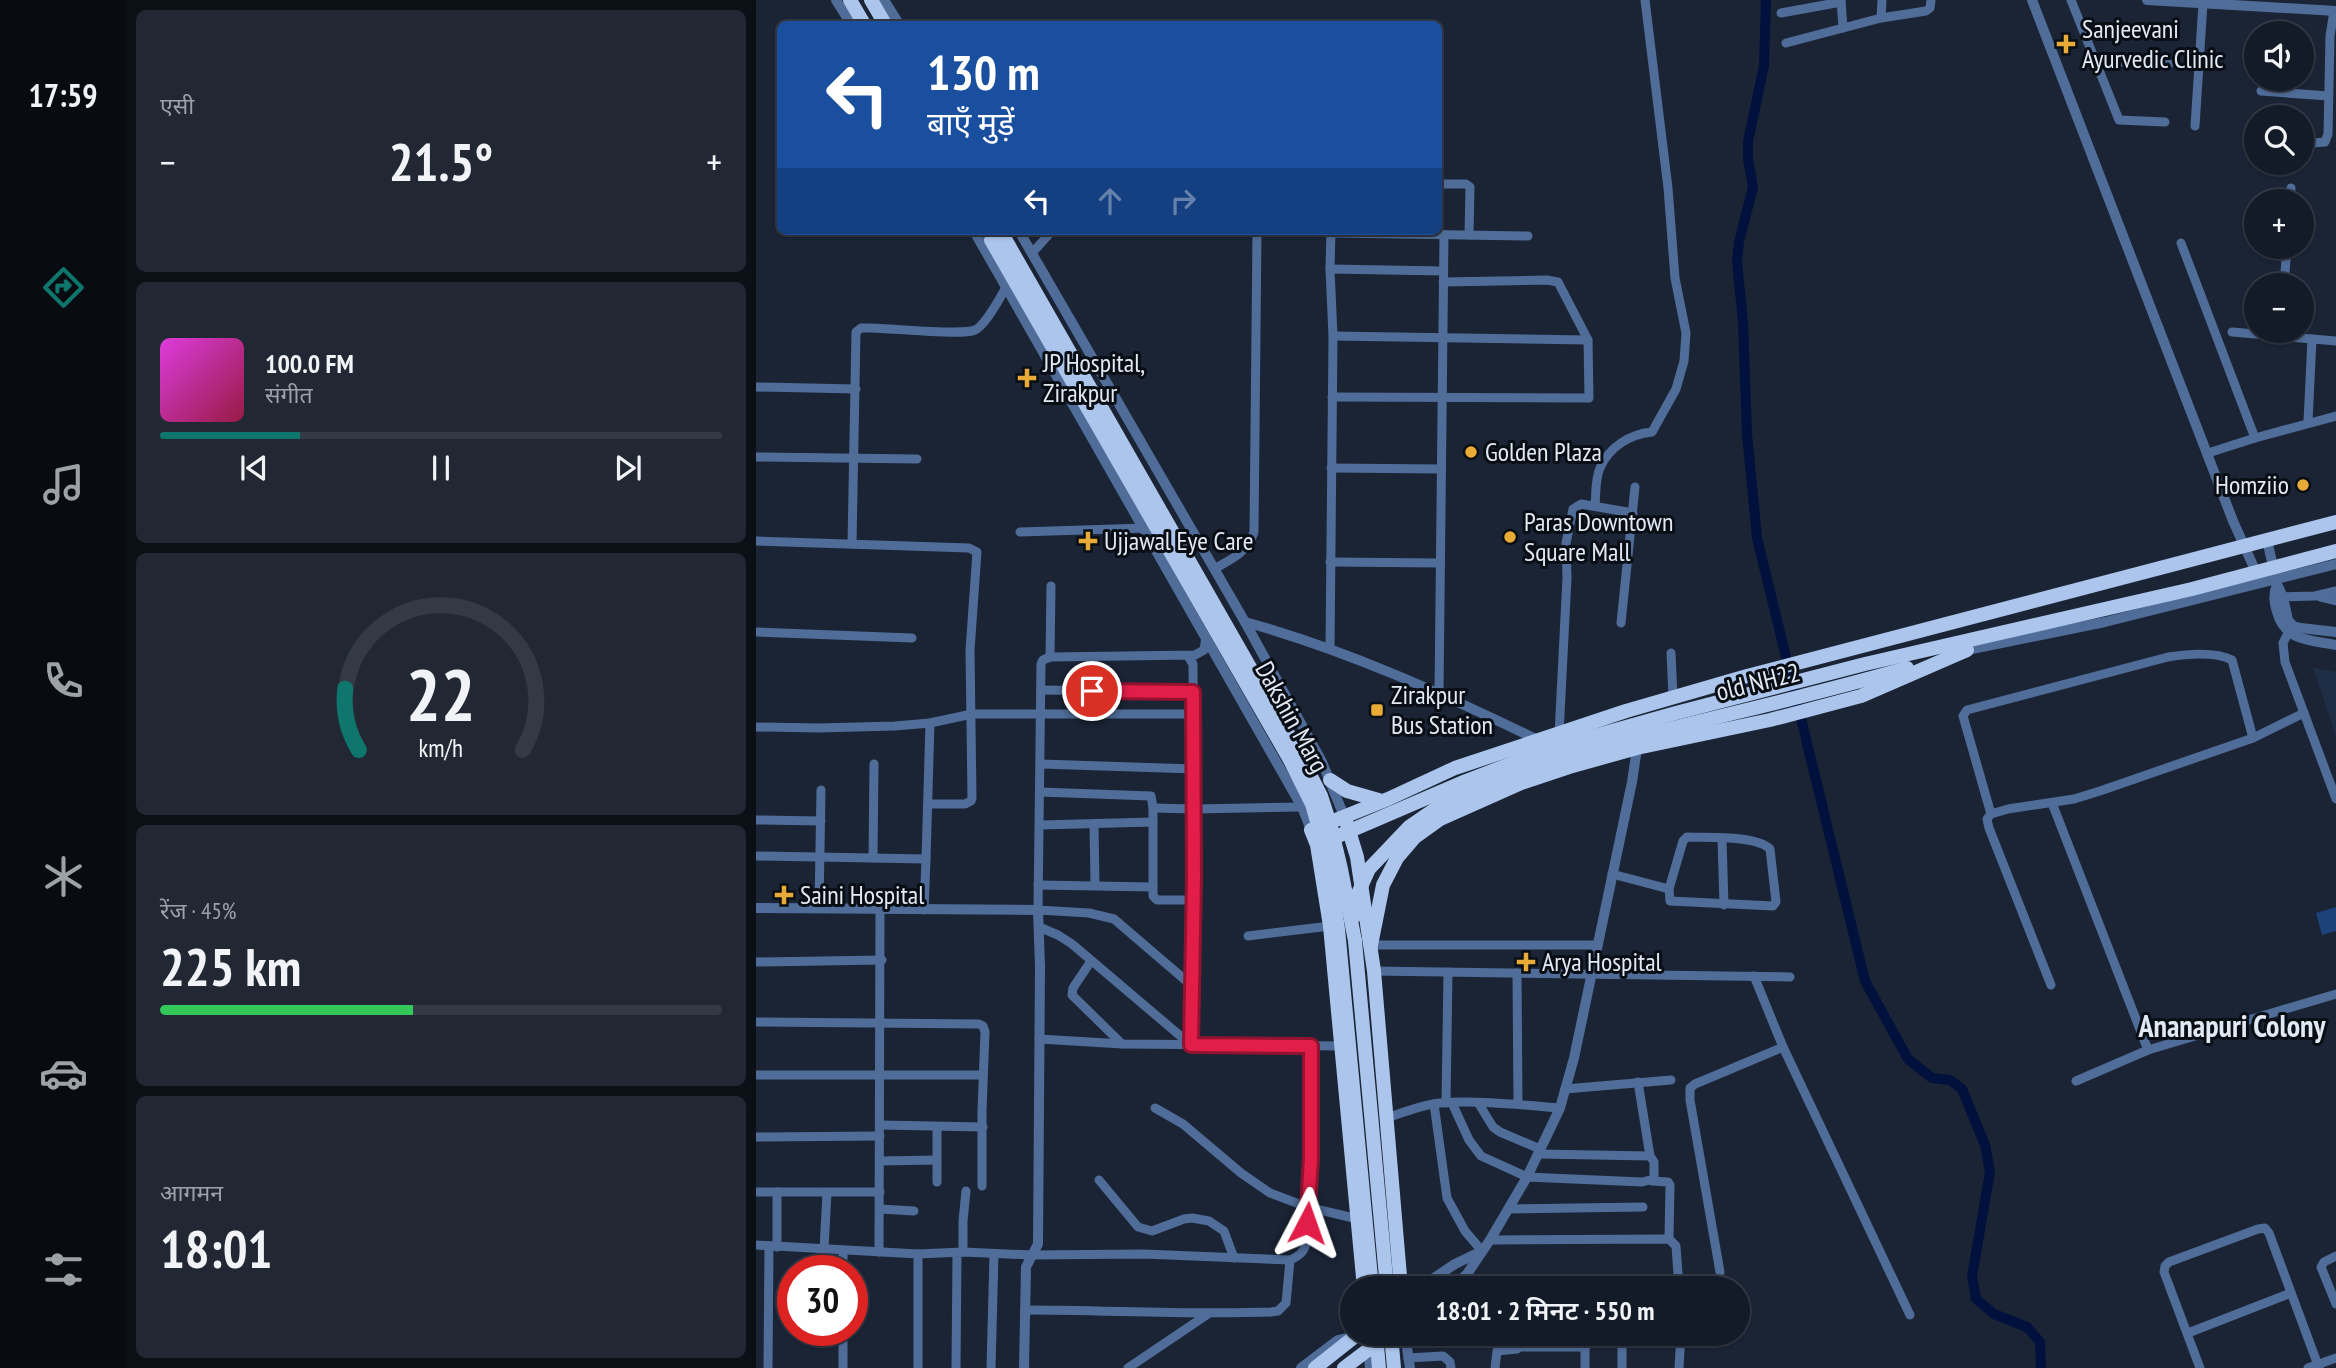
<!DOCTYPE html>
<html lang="hi">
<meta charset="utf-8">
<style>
:root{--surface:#141b28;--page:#212834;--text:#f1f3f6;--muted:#9da1a8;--line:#333945;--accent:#0f766e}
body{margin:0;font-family:"PT Sans Narrow","Noto Sans Devanagari",sans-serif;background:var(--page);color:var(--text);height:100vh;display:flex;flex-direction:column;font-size:26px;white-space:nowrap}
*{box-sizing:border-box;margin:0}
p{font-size:23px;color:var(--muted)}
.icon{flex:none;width:38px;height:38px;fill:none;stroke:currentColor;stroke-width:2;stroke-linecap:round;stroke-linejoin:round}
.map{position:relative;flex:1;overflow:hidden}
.drawer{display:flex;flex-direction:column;gap:10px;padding:10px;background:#0b0f16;width:630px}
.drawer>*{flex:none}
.guide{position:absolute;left:21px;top:21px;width:665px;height:214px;border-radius:10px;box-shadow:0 2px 5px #0004,0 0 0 2px var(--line);background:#1a4fa0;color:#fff;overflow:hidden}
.buttons{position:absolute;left:1488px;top:21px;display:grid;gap:14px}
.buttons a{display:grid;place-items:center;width:70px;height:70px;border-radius:50%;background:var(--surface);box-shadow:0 2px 5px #0004,0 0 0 2px var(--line);font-size:35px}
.speed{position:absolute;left:21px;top:1255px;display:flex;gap:14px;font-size:35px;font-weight:700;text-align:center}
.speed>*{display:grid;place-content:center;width:91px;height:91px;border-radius:50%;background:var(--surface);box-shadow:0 2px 5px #0004,0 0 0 2px var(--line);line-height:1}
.speed .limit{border:10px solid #d22;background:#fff;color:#111}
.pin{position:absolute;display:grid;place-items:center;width:60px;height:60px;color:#fff;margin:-30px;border:4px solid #fff;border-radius:50%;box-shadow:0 2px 7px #0007}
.me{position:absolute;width:77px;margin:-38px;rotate:4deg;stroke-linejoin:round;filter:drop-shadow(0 0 5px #0008)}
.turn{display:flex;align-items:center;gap:24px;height:147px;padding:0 35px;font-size:32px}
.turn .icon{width:91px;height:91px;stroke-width:2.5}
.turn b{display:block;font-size:49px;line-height:60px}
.lanes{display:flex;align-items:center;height:66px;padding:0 35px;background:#0003;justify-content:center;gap:35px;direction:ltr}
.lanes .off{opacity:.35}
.big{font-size:52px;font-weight:600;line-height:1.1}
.drawer .card{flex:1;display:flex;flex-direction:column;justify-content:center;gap:10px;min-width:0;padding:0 24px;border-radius:10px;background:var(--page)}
.drawer .dial{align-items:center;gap:0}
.dial svg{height:182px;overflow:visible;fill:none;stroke:var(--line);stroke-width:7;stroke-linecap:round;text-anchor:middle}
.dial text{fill:var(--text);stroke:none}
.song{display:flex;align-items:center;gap:21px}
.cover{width:84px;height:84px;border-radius:10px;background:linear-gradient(135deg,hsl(300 70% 55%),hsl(340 70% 35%))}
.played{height:7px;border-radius:4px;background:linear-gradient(90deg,var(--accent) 25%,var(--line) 25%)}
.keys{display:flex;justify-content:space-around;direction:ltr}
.heat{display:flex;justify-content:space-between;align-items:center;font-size:38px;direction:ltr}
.charge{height:10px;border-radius:5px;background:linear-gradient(90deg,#34c759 45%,var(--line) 0)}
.trip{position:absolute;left:584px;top:1276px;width:410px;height:70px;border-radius:35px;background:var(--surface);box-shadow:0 2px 5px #0004,0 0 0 2px var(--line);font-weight:600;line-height:70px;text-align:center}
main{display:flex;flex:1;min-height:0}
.dock{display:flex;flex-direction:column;width:126px;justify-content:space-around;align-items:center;background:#080b10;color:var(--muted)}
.dock .icon{width:49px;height:49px}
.dock .current{color:var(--accent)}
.dock b{font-size:32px;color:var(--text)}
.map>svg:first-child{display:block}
</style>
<main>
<nav class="dock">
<b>17:59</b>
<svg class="icon current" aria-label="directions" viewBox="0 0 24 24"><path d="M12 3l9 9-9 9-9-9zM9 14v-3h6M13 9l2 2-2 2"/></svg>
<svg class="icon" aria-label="music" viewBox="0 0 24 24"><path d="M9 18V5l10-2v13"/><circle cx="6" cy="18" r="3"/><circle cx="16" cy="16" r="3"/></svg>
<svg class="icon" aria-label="phone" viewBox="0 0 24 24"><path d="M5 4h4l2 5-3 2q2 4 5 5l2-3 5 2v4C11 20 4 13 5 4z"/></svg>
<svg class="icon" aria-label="climate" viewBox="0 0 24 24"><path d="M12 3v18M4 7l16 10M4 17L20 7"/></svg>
<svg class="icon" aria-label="car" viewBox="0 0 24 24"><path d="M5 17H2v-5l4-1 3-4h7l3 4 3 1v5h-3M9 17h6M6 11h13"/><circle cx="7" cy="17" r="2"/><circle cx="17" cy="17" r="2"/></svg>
<svg class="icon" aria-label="filters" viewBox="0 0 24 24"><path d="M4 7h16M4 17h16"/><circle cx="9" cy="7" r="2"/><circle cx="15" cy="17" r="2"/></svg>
</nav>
<section class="drawer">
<div class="card"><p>एसी</p>
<div class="heat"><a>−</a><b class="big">21.5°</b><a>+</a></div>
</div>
<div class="card">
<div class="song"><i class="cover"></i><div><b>100.0 FM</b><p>संगीत</p></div></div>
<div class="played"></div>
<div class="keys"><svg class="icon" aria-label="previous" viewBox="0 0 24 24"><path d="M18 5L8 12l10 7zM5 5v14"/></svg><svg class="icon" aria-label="pause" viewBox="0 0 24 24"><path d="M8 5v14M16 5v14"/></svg><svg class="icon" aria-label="next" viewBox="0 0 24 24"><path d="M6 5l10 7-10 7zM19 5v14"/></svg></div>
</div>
<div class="card dial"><svg viewBox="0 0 100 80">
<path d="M14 69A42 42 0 1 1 86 69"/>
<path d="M14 69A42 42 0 0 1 8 42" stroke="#0f766e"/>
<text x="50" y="56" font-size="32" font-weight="700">22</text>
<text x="50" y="72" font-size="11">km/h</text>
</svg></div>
<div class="card"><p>रेंज · 45%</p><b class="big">225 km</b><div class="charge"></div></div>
<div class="card"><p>आगमन</p><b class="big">18:01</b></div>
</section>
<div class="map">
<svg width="1580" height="1368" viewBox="0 0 1580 1368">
<rect width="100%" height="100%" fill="#1a2435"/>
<path fill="#202e45" d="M1557 668 1580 672V736Z"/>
<path fill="#1d427a" d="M1580 907V931L1566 935 1560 913Z"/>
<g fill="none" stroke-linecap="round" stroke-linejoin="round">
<path stroke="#00113d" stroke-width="10" d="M1010 0 1008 66 992 141V159L997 187 983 242 981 262 987 322 991 434 1001 538 1109 981 1152 1059 1176 1078 1194 1080 1206 1089 1229 1145 1234 1172 1216 1276 1220 1299 1238 1314 1271 1327 1284 1342 1285 1368"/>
<g stroke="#506d99" stroke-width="9">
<path d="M1085 0 1087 28"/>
<path d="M1315 0 1363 120 1409 122"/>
<path d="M1025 13 1085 2"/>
<path d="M1125 18 1170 11 1174 8 1175 0"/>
<path d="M1030 43 1125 18 1126 0"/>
<path d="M1339 61 1413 64"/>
<path d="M1505 91 1572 96"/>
<path d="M1439 126 1447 3"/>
<path d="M1492 139H1500"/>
<path d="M1545 144 1569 142 1572 134 1574 36 1578 11"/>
<path d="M682 184H710L714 187 713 235"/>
<path d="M1534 201 1535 188"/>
<path d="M575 233 772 236"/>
<path d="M1425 243 1499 438 1452 453"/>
<path d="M276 253 296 231"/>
<path d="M574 269 687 271"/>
<path d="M1528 285 1531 247"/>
<path d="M1476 332 1580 341"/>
<path d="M577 336 832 340"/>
<path d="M0 387 100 389"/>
<path d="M576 397 833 398 832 340 802 282 791 280 687 282"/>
<path d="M1552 422 1556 339"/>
<path d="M1499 438 1580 416"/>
<path d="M0 457 161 459"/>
<path d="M575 468 685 469"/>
<path d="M839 506C840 494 839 479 844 468 853 447 874 434 896 432L920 389 928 361 930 333 919 278 912 188 889 0"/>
<path d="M264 532 389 528"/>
<path d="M0 541 213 548 221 552 214 650 216 798 215 801 209 804H172"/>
<path d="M96 544 100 332 105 328H114C134 328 205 336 219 330 230 325 244 297 251 286"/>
<path d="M574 562 684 563"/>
<path d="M458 569C476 559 492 552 498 532L501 231"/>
<path d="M1522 597 1559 596 1580 591"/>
<path d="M1564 597 1580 601"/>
<path d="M865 623 879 487"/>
<path d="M0 632 156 638"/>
<path d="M1532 633 1527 643 1529 662 1580 799"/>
<path d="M574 649 577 336 574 269 575 231"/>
<path d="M915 653 917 697"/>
<path d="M294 657 295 586"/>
<path d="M285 690 437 692"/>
<path d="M683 694 688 235"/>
<path d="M0 727 63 728 139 726 174 723 216 714H438"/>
<path d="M803 734 811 578 810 543 817 509 825 504 877 513"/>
<path d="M285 764 438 769"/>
<path d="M284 792 395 796 397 808V887"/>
<path d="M1296 803 1392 1050"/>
<path d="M397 808 438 809 437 664 432 656"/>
<path d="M1235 814 1207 716 1211 710 1412 657C1431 654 1458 651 1476 660L1497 738"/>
<path d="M0 820 65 821"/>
<path d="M338 824 339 885"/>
<path d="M284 825 397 822"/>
<path d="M966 839 968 905"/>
<path d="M0 856 170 859 168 910"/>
<path d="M117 858 118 764"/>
<path d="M170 859 174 723"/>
<path d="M856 874 913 889 914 901 1017 906 1020 902 1014 849C1000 835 952 838 931 837L927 841 913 889"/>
<path d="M282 885 397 887V896L401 900H438"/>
<path d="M63 907 65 790"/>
<path d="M283 927 302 935 316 944 435 1045"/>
<path d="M492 936 574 926"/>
<path d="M615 945H841"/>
<path d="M335 961 317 988 316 995 366 1044"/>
<path d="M0 962 126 960"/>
<path d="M618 971 1034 977"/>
<path d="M761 973 762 1104"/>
<path d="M998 976 1027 1047 1154 1315"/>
<path d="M435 985 358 919 333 913 282 910 285 664 287 660 294 657 439 655 448 650 450 637"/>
<path d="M1295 985 1233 828 1231 819 1235 814 1252 809 1318 799 1344 791 1497 738 1548 713"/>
<path d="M0 1022 223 1024 227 1026 229 1032 226 1111V1186"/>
<path d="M283 1039 367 1044 586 1046"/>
<path d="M435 1045 438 809 546 807"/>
<path d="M0 1075H227"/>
<path d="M1320 1081 1392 1050 1580 994"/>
<path d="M882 1082 894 1156"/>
<path d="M809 1089 915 1080"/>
<path d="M690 1103 692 972"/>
<path d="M696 1103 713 1140 725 1156 771 1177 886 1182 898 1179V1162L894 1156 783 1154"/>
<path d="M678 1104 691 1198 709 1231 726 1251"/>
<path d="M723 1104 737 1127 744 1132 784 1149"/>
<path d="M399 1108 427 1124 485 1173 514 1193 551 1207 602 1219"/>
<path d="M631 1118C648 1112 665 1105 684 1103 719 1100 767 1105 804 1108"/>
<path d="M124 1125 227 1127"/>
<path d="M0 1137 124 1136"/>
<path d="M124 1161 181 1160"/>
<path d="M343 1180 382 1227 396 1231 428 1219 436 1218 453 1221 468 1231 478 1258"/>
<path d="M896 1181 912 1182 914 1185 913 1239"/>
<path d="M181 1182V1127"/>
<path d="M0 1192H124"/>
<path d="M124 1209 158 1211"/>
<path d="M752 1209 887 1207"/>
<path d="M734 1240 913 1239 920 1246 923 1288"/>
<path d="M0 1245 162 1254 207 1252 276 1255 388 1254 534 1260C545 1255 549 1251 551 1239L555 1158V1046"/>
<path d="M21 1247V1192"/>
<path d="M68 1249 71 1193"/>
<path d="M123 1252 124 908"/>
<path d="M207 1252V1221L210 1191"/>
<path d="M1580 1256 1568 1262 1565 1267 1580 1304"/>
<path d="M87 1270V1250"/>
<path d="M964 1272 934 1100V1088L939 1084 1027 1047"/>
<path d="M269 1310C351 1310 433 1315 515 1312L522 1311 530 1303 534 1260"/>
<path d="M87 1330V1368"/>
<path d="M1432 1333 1535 1293"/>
<path d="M866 1334V1368"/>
<path d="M762 1347H830"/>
<path d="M652 1358 687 1356 694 1362 695 1368"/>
<path d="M12 1368 13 1246"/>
<path d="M162 1368V1254"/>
<path d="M200 1368 201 1253"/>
<path d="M235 1368 238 1254"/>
<path d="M372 1368 452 1314"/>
<path d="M739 1368 741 1351 761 1349 762 1334"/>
<path d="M829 1368V1334"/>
<path d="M923 1368 925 1334"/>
<path d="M1444 1368 1408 1272 1409 1266 1413 1262 1502 1229 1509 1228 1513 1233 1563 1368"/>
<path d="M1552 1368 1580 1358"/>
</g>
<g stroke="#506d99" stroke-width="10">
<path d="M80 0 95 24"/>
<path d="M128 0 143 24"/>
<path d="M1276 0 1477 521 1500 572"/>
<path d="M1391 0 1580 11"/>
<path d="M218 231 546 807 555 830"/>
<path d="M263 231 489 622 566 762 588 816"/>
<path d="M1511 540 1521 584 1527 597 1532 620 1537 626 1545 628 1580 632"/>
<path d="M1521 584C1517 595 1518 601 1521 612 1529 641 1554 640 1580 645"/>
<path d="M489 622C591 650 687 694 782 740"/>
<path d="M1211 650 1349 622 1580 564"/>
<path d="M0 908 282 910 284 966 282 1244 270 1267 268 1368"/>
<path d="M663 1288 699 1264 726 1251"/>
<path d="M696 1288 711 1274 734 1240 771 1177 804 1108 818 1058 876 782 881 748"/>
<path d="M649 1334 654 1368"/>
<path d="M612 1349 614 1368"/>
<path d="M545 1368 582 1340 595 1337"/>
</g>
<g stroke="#acc5ec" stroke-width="14">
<path d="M94 0 108 24"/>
<path d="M115 0 129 24"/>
<path d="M788 763C908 727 1031 703 1151 668"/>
<path d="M574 780 591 791 626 801"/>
<path d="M590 821 601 857 618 971 645 1288"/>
<path d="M568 842 710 781 799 747 920 713 1109 664 1436 589 1580 551"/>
<path d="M599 941 631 1288"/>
<path d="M615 945 627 885 641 858 659 837 684 819 765 783 813 767 881 748 1014 720 1105 696 1211 650"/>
<path d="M608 1288 574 926 561 845 555 830 632 799 699 768 870 711 991 676 1580 522"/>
<path d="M635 1334 638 1368"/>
<path d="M559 1368 602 1334"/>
<path d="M588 1368 633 1334"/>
</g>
<g stroke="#acc5ec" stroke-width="14">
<path d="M245 232 543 753 565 796 575 827 585 869 599 941"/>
<path d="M235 240 534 760 556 804 570 853 575 880 582 929 616 1288"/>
<path d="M600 915V898L613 869 653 827 685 805 788 763"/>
<path d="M620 1334 623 1368"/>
</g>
</g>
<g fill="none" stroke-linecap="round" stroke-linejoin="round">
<g stroke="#92132f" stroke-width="18">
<path id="route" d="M336 691 437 692 438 877 435 1045 555 1046V1158L551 1223"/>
</g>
<use href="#route" stroke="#e11d48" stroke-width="12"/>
</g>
<g fill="#e8ab37" stroke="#090e15" stroke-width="2.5">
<path d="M1306.5 33.5h7v7h7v7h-7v7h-7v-7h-7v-7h7z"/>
<path d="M267.5 367.5h7v7h7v7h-7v7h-7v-7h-7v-7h7z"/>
<circle cx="715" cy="452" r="7"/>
<circle cx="1547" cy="485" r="7"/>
<circle cx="754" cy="537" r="7"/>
<path d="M328.5 530.5h7v7h7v7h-7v7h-7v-7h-7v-7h7z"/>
<rect x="614" y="703" width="14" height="14" rx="3.5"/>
<path d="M24.5 884.5h7v7h7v7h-7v7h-7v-7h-7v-7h7z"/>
<path d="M766.5 951.5h7v7h7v7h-7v7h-7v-7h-7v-7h7z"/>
</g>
<g text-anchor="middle" stroke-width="6" stroke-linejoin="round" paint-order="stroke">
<g font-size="26" fill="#e1e9f4" stroke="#090e15" text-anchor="start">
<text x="1326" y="38">Sanjeevani<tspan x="1326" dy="30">Ayurvedic Clinic</tspan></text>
<text x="287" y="372">JP Hospital,<tspan x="287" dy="30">Zirakpur</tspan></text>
<text x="729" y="461">Golden Plaza</text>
<text x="1533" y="494" text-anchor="end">Homziio</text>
<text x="768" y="531">Paras Downtown<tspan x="768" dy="30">Square Mall</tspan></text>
<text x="348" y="550">Ujjawal Eye Care</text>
<text x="635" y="704">Zirakpur<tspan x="635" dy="30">Bus Station</tspan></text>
<text x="44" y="904">Saini Hospital</text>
<text x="786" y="971">Arya Hospital</text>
</g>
<g font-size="26" fill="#e1e9f4" stroke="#090e15">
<text transform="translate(1002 682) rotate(-14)" y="9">old NH22</text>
<text transform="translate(536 717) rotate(61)" y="9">Dakshin Marg</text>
</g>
<g font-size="30" font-weight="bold" fill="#e1e9f4" stroke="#090e15">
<text x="1476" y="1037">Ananapuri Colony</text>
</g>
</g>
</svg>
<div class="buttons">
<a><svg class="icon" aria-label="sound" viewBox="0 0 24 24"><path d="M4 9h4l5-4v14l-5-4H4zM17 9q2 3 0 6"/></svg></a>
<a><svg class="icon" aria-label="search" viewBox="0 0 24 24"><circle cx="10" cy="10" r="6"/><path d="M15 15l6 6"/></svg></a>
<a>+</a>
<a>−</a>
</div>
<div class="speed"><div class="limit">30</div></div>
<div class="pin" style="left:336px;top:691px;background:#d93025"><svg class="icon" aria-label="arrive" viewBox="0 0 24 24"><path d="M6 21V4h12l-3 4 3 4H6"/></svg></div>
<svg class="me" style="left:551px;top:1223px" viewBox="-20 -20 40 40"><path d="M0-17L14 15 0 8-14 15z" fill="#e11d48" stroke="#fff" stroke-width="4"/></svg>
<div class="trip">18:01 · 2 मिनट · 550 m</div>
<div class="guide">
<div class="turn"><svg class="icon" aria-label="left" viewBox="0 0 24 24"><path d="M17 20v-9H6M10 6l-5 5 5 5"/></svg><div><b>130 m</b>बाएँ मुड़ें</div></div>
<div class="lanes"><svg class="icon" aria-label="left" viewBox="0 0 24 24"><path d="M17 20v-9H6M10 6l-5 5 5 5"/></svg><svg class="icon off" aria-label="ahead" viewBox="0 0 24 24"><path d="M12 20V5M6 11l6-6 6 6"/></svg><svg class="icon off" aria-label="right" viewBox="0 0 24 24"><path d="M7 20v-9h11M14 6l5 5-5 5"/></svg></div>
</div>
</div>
</main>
